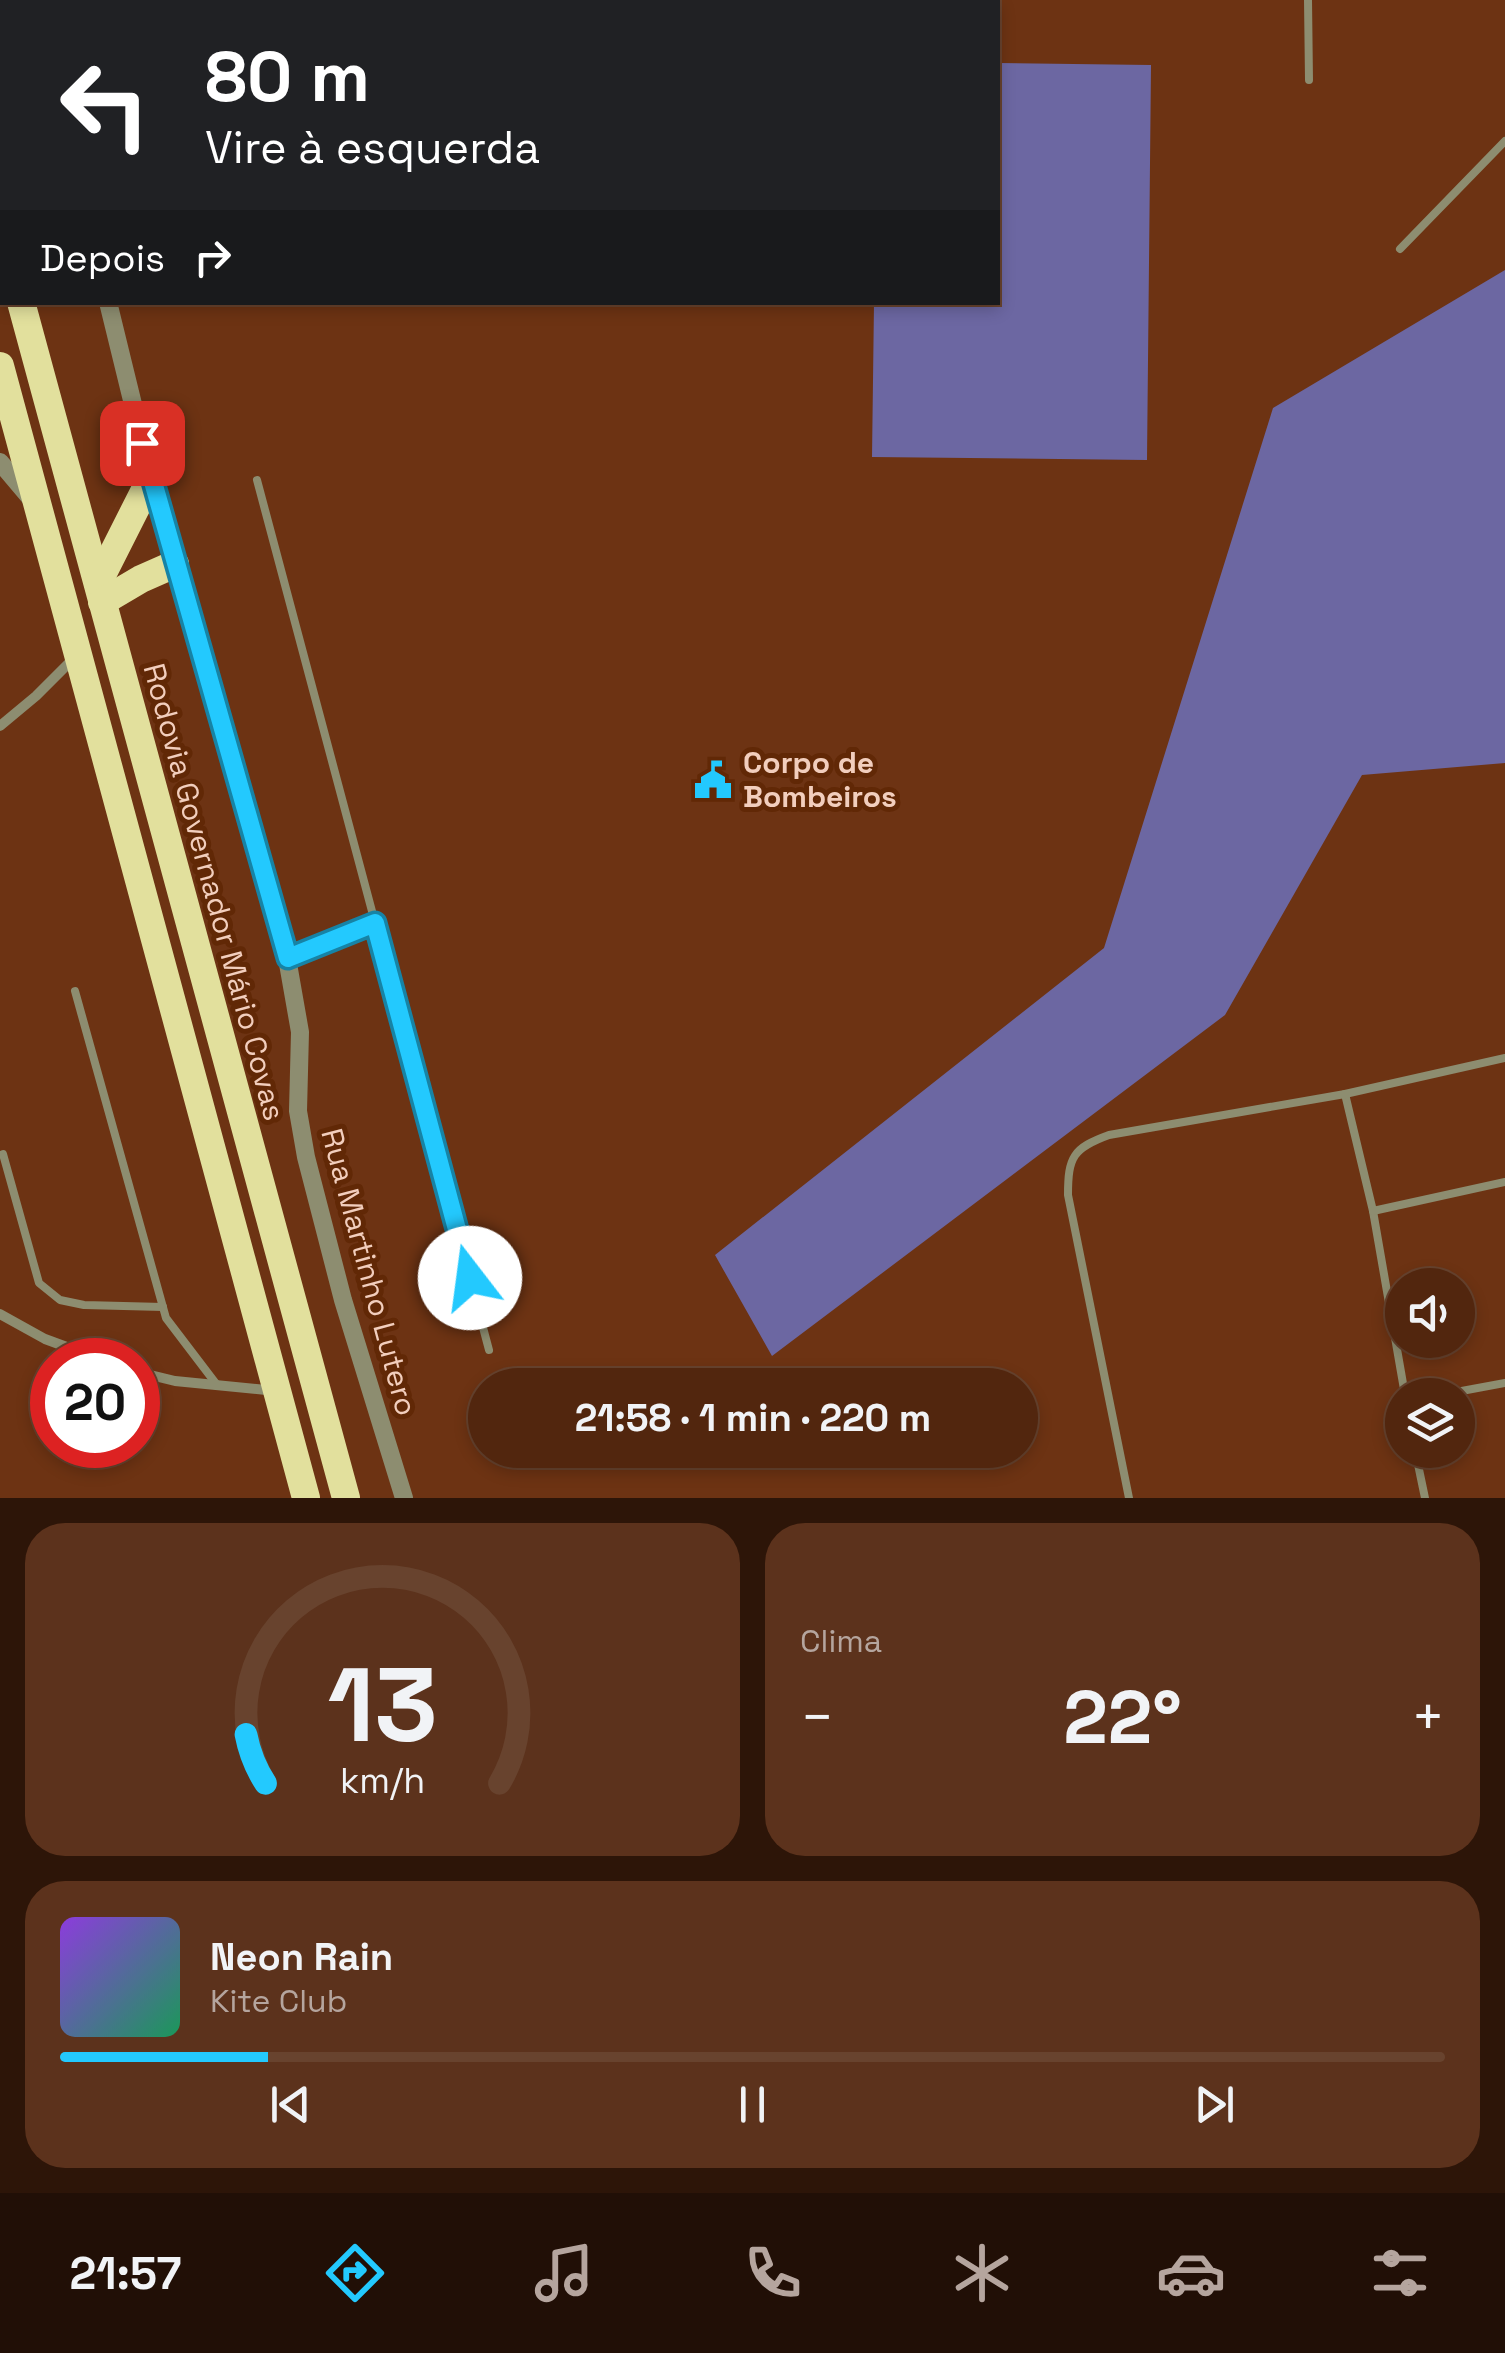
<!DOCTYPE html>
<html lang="pt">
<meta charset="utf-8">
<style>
:root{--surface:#52260e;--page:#5c321c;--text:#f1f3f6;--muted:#b5a59e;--line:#68432e;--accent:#23c9fe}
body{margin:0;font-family:"Space Grotesk",sans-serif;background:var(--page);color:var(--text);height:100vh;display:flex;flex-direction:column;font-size:38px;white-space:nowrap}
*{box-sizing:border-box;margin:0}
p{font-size:32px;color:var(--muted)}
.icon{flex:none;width:55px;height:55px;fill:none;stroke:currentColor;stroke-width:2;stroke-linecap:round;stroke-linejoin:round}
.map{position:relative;height:1498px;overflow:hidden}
.drawer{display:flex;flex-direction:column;gap:25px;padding:25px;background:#2d1508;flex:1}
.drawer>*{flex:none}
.top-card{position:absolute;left:0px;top:0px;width:1000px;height:305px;box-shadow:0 5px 15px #0003,0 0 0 2px var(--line);background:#202124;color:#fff;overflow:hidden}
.tools{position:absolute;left:1385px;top:1268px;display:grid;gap:20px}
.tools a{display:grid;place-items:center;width:90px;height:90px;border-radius:50%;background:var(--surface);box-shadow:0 5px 15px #0003,0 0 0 2px var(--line);font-size:50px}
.speed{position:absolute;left:30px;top:1338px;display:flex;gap:20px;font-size:50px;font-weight:700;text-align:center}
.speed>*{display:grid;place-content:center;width:130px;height:130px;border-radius:50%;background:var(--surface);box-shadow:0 5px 15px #0003,0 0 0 2px var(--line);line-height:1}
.speed .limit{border:15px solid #d22;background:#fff;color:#111}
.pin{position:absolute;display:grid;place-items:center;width:85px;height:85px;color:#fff;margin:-42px;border-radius:20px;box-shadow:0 5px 15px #0006}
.me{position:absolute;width:110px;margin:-55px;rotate:345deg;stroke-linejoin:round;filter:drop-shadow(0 0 8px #0008)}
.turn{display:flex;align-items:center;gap:35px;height:210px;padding:0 40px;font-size:45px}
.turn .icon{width:130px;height:130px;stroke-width:2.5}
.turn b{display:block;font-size:70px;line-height:85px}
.then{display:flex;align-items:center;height:95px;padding:0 40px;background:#0003;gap:20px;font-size:38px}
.big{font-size:75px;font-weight:800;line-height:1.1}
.drawer .widget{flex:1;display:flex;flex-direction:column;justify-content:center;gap:15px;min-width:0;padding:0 35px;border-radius:40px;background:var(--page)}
.drawer .dial{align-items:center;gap:0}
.dial svg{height:260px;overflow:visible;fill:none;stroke:var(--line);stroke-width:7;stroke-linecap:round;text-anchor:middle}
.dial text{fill:var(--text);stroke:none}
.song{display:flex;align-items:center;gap:30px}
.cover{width:120px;height:120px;border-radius:15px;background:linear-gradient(135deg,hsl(270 70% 55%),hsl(150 70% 35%))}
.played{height:10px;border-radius:5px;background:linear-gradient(90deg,var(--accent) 15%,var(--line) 15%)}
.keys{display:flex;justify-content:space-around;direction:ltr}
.heat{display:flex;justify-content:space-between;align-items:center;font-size:55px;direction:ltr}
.drawer .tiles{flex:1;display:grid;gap:25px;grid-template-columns:1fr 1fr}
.widget:last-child{grid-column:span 2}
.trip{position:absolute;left:468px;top:1368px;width:570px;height:100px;border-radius:50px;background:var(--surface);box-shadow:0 5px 15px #0003,0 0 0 2px var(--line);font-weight:800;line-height:100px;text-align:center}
.menu{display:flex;height:160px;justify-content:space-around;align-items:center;background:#210f06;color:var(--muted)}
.menu .icon{width:70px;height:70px}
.menu .active{color:var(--accent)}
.menu b{font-size:45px;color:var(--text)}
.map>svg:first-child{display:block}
</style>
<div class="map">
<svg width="1505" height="1498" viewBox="0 0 1505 1498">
<rect width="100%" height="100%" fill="#6d3313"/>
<g fill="#6c67a2">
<path d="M998 63 1151 65 1147 460 872 457 874 303 998 302Z"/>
<path d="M1505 270V763L1362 775 1225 1015 772 1356 715 1255 1104 948 1273 408Z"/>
</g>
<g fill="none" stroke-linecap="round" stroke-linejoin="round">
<g stroke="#8d8d70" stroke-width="8">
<path d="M115 0 116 2"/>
<path d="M1308 0 1309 80"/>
<path d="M146 2 154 0"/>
<path d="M1400 249 1505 141"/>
<path d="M257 480 489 1350"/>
<path d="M287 958 375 923"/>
<path d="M75 991 166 1318 217 1385"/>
<path d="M1345 1094 1373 1211 1405 1395"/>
<path d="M3 1154 39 1283 60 1300 84 1305 163 1307"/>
<path d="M1373 1211 1505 1182"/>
<path d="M1440 1395 1505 1383"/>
<path d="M1415 1450 1425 1498"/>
<path d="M1129 1498 1068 1195C1068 1157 1073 1148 1109 1135L1345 1094 1505 1058"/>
</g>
<g stroke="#8d8d70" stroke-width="10">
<path d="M567 2 574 0"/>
<path d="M0 726 36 696 76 656"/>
<path d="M0 1314 45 1339 102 1360"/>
<path d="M138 1372 175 1381 276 1391"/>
</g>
<g stroke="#8d8d70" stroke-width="18">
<path d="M19 0V2"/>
<path d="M108 302 151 478 287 958 300 1032 298 1111 306 1157 343 1300 404 1498"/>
<path d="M0 462 32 500"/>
</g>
<g stroke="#e2e09d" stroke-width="28">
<path d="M0 69 2 70"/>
<path d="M0 225 2 234"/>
<path d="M21 302 346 1498"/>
<path d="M0 366 306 1498"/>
<path d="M98 583 151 478"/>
<path d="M102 602 141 579 175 564"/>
</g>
</g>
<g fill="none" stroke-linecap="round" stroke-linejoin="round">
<g stroke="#1783a5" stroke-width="25">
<path id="route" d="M142 443 288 958 375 923 470 1278"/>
</g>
<use href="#route" stroke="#23c9fe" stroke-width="18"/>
</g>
<defs>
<g id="civic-bare" transform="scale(3)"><path d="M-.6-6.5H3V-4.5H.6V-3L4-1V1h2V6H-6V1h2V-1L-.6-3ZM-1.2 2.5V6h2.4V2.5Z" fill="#23c9fe" stroke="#612806" stroke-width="2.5" paint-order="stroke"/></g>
</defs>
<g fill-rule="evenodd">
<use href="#civic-bare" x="713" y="780"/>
</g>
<g text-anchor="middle" stroke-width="10" stroke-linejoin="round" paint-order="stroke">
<g font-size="30" font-weight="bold" fill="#f2cebd" stroke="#612806" text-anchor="start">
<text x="743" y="773">Corpo de<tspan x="743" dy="34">Bombeiros</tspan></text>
</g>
<g font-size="30" fill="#f2cebd" stroke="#612806">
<text transform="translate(214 892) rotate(75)" y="10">Rodovia Governador Mário Covas</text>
<text transform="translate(369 1272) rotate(75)" y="10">Rua Martinho Lutero</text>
</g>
</g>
</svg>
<div class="tools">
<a><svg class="icon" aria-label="sound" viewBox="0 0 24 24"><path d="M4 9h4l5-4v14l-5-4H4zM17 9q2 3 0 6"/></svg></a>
<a><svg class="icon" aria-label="layers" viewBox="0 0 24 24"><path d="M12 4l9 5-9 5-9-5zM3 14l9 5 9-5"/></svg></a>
</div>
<div class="speed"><div class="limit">20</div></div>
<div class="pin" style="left:142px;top:443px;background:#d93025"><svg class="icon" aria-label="arrive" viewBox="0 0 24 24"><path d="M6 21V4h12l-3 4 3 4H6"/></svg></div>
<svg class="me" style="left:470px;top:1278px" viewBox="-20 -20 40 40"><circle r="19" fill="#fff"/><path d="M0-13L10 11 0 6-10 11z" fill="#23c9fe"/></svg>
<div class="trip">21:58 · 1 min · 220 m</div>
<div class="top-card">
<div class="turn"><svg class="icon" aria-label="left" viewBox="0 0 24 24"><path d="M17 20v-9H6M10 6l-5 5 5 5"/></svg><div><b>80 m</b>Vire à esquerda</div></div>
<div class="then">Depois<svg class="icon" aria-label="right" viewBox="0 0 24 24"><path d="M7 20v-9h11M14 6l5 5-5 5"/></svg></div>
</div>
</div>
<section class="drawer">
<div class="tiles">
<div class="widget dial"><svg viewBox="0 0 100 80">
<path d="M14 69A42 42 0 1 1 86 69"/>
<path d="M14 69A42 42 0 0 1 8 54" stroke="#23c9fe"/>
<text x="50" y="56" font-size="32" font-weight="700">13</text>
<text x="50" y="72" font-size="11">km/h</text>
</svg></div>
<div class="widget"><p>Clima</p>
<div class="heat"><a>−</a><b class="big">22°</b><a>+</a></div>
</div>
<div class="widget">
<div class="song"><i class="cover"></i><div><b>Neon Rain</b><p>Kite Club</p></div></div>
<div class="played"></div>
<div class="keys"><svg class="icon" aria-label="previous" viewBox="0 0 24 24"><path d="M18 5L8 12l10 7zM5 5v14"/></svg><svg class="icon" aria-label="pause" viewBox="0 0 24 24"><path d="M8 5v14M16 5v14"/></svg><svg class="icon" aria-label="next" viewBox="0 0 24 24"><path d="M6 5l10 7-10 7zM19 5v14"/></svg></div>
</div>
</div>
</section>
<nav class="menu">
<b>21:57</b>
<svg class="icon active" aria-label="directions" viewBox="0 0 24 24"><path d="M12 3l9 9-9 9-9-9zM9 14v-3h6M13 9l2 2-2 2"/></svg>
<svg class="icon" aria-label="music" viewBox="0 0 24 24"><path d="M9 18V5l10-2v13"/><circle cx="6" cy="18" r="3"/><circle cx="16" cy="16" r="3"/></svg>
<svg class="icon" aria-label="phone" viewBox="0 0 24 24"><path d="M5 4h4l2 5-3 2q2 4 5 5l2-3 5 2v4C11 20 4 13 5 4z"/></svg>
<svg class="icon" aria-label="climate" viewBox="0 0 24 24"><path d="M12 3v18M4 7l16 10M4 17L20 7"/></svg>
<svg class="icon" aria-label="car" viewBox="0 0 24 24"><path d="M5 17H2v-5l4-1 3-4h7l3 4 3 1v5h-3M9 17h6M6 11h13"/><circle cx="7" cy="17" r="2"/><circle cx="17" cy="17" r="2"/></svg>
<svg class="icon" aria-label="filters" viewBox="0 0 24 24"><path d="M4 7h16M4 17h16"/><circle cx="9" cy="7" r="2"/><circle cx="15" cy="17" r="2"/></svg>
</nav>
